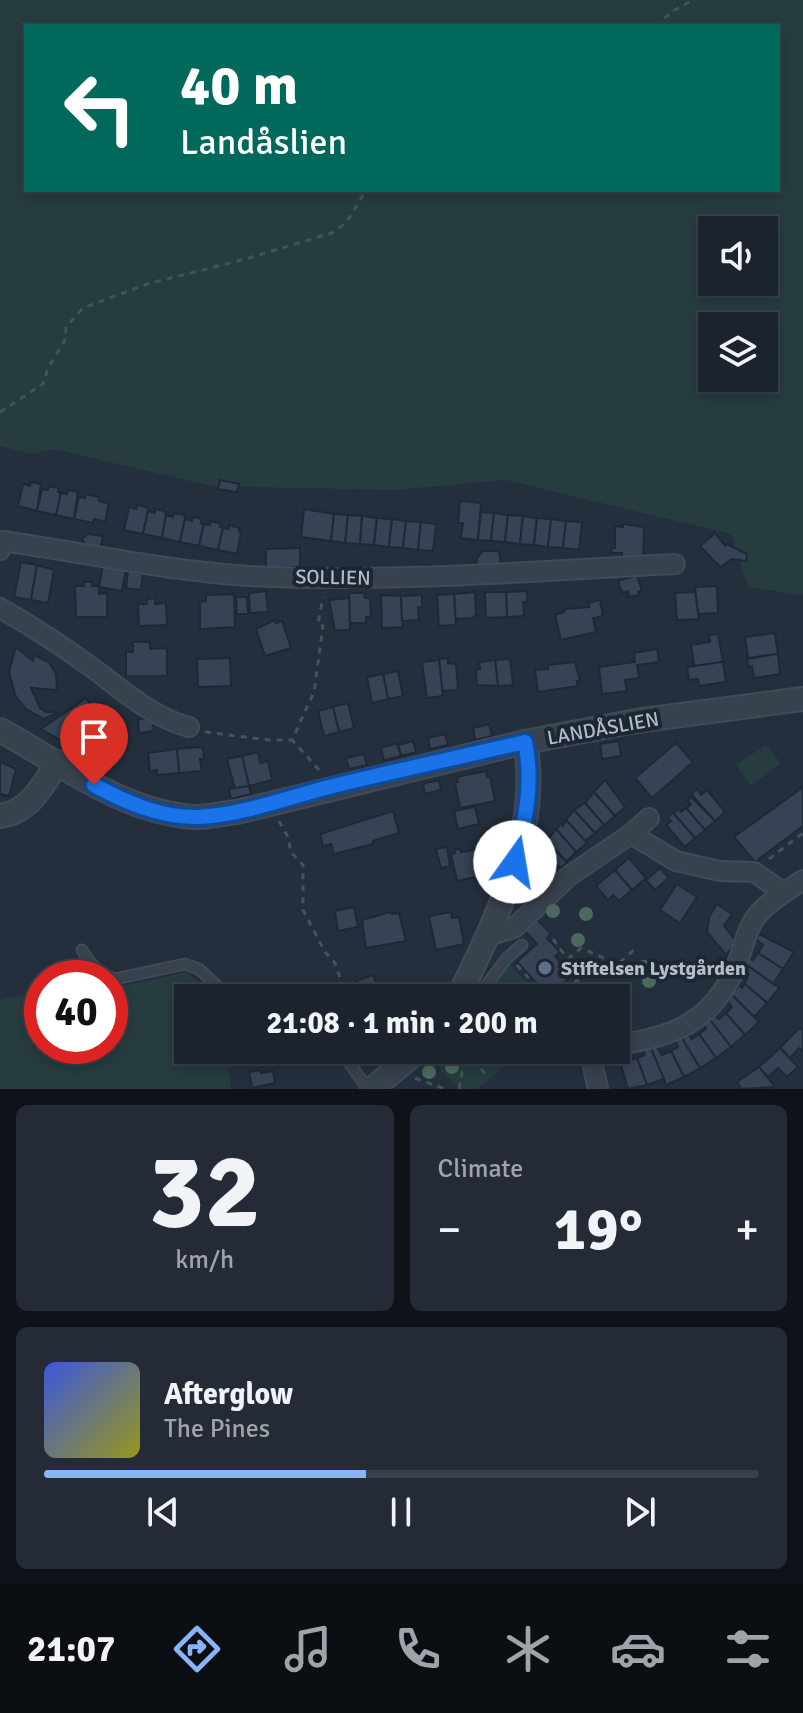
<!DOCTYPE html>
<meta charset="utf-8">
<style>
:root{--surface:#1b232e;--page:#242b36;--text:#f1f3f6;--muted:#a0a4aa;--line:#39404a;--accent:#8ab4f8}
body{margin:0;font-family:Signika,sans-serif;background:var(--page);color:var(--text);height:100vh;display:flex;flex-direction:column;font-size:30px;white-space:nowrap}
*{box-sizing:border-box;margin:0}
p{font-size:26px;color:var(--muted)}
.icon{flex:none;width:44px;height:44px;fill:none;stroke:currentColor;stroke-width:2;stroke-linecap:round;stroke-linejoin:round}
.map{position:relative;height:1089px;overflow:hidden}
.side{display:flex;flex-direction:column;gap:16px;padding:16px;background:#0f1319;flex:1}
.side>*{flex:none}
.guide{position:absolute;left:24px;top:24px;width:756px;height:168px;border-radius:0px;box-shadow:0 4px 12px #0003,0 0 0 2px var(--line);background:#00695c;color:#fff;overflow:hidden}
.buttons{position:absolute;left:698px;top:216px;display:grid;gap:16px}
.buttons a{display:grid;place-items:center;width:80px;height:80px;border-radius:0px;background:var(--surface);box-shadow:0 4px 12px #0003,0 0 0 2px var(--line);font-size:40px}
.speed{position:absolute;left:24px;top:960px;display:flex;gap:16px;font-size:40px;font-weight:700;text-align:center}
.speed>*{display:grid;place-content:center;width:104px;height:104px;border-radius:50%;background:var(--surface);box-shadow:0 4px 12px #0003,0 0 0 2px var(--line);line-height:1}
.speed .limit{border:12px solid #d22;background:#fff;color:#111}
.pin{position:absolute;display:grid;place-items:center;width:68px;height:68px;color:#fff;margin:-82px -34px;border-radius:50% 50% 50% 0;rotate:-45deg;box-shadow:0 0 8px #0007}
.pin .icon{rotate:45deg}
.me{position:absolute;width:88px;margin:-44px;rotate:13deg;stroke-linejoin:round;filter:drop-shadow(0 0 6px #0008)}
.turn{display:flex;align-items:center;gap:28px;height:168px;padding:0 24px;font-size:36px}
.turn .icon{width:104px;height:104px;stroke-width:2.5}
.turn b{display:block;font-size:56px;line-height:68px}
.big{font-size:60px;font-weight:700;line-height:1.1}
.side .widget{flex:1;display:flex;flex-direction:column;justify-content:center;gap:12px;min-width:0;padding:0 28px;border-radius:12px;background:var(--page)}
.side .dial{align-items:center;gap:0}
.dial b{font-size:104px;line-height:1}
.song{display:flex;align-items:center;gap:24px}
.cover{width:96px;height:96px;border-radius:12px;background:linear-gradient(135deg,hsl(230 70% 55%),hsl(60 70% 35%))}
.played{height:8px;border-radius:4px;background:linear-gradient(90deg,var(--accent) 45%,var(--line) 45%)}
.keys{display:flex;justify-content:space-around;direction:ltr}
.heat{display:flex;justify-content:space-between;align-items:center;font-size:44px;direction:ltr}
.side .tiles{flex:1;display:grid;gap:16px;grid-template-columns:1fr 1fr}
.widget:last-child{grid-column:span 2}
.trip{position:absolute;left:174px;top:984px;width:456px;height:80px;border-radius:0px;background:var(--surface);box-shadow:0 4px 12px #0003,0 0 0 2px var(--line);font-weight:700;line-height:80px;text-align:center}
.menu{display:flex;height:128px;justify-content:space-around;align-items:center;background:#0b0e12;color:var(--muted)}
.menu .icon{width:56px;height:56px}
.menu .active{color:var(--accent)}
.menu b{font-size:36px;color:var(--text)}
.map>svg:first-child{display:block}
</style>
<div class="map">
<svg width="803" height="1089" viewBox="0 0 803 1089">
<rect width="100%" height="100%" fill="#242f3e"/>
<g fill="#263c3f" fill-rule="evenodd">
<path d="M0 0H803V595L748 587 731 534 506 480 393 490 211 486 55 449 31 454 0 446ZM26 26H778V190H26ZM712 230H764V282H712ZM712 326H764V378H712Z"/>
<path d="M766 745 781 763 751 786 736 765Z"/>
<path d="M510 965 541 998H484Z"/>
<path d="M187 972 217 998H188V1050H336L333 1059 281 1050 228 1068 231 1089H0V1000L42 990V1046H110V989Z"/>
<path d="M443 1050H525L477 1089H460L441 1071 437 1057Z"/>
</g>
<g fill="#364354" stroke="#1f2835" stroke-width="2">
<path d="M220 480 239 484 237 492 218 489Z"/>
<path d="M31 482 41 484 37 511 18 506 23 484 30 486Z"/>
<path d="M49 486 59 488 58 492 61 493 56 515 37 511 42 489 48 490Z"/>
<path d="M68 490 78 492 74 519 56 515 61 493 67 494Z"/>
<path d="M86 494 99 497V501L109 504 105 522 94 519 93 523 74 519 79 497 85 498Z"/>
<path d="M460 501 481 503 478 540 461 538 463 523H458Z"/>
<path d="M137 505 147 507 148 511 143 534 124 530 129 507 136 509Z"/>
<path d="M155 509 165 511 166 515 162 538 143 534 148 511 155 513Z"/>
<path d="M304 509 334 514 331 541 301 537Z"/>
<path d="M481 512 494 513 491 541 478 540Z"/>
<path d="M174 513 184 515 185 519 180 542 162 538 166 515 173 517Z"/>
<path d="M494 513 508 515 505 542 491 541Z"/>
<path d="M334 514 348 515 345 543 331 541Z"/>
<path d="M348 515 362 516 360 544 345 543Z"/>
<path d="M508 515 523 516 520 544 505 542Z"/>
<path d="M362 516 377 518 374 545 360 544Z"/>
<path d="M523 516 537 518 534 545 520 544Z"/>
<path d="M193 517 202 519 201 523 204 524 199 546 180 542 185 519 192 521Z"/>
<path d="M377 518 392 519 389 547 374 545Z"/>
<path d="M537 518 551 519 548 547 534 545Z"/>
<path d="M392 519 406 521 403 548 389 547Z"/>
<path d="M551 519 566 521 563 548 548 547Z"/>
<path d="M211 521 221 524 220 527 223 528 218 550 199 546 204 524 210 525Z"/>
<path d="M406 521 421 522 418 550 403 548Z"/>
<path d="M566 521 582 522 579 550 563 548Z"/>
<path d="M421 522 436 524 433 551 418 550Z"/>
<path d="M623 524 644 527 643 564H622V553H611L612 548H615V526L623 527Z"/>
<path d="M229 525 239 528V531L241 532 237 554 218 550 223 528 229 529Z"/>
<path d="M715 533 725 546 727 544 747 554 746 561 731 559 721 567 713 560 700 546Z"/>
<path d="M88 534 103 536 100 550 87 548 82 539Z"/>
<path d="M300 548V567L266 568V549Z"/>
<path d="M483 551H499L501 566 476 568 477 558Z"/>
<path d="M21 562 37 565 31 600 14 597Z"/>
<path d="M37 565 54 570 48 603 31 600Z"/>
<path d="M103 565 126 569 122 591 99 587Z"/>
<path d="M128 571 143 574 141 590 126 588Z"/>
<path d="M637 575 642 591 638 592 639 595 629 597 628 591 622 593 618 581Z"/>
<path d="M84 582H92V586H99V594L107 593V617H76L75 586H84Z"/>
<path d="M717 586 718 613 698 614 695 587Z"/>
<path d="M266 591 268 612 250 613 249 593Z"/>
<path d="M527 591V602H523L524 616 507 617 506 592Z"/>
<path d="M475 592 476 614H480V616L476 615 471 618 455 619 454 594Z"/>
<path d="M485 592H506L507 617 486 618Z"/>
<path d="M695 592 699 619 677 620 675 593Z"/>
<path d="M349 593H364L365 598H370L371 617H366V623H350Z"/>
<path d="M234 594 235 627 200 629V602L206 601V595Z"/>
<path d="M454 594 456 625 439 626 437 595Z"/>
<path d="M381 595 401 596 403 627 382 628Z"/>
<path d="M422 595V607H418L419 620 402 621 401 596Z"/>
<path d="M236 597H247L248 614H237Z"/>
<path d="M155 598V604L166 603 167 625 139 626 138 604H147V599Z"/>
<path d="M349 598 350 630H335L329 600Z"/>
<path d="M600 600 603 616 593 618 596 632 561 640 555 615 564 612V609L589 607 588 603Z"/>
<path d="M275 620 276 623 282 621 291 648 265 656 256 629Z"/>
<path d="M775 633 778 654 748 658 745 637Z"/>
<path d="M718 634 723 662 694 666 691 645 710 642 709 635Z"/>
<path d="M133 642H150V649L167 648V676H126V652H133Z"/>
<path d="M16 647 33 661 34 655 49 662 56 674 57 690 31 688 40 708 46 712H59L44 719 26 709 16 697 9 672Z"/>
<path d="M657 649 659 662 637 665 639 678 625 680 627 691 602 694 599 667 635 662 634 653Z"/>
<path d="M778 654 780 674 754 678 752 666 748 667 747 659Z"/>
<path d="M230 658 231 686 198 687 197 659Z"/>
<path d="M448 658V663L456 664 458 690 442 691 439 659Z"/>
<path d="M510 659 513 685 498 686 495 660Z"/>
<path d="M439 660 443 696 427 698 422 662Z"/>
<path d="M495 660 498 686 477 685 476 670 480 669 479 662Z"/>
<path d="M575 662 580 681H577L578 686 538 692 535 670 548 669V665Z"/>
<path d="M723 662 726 682 699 686 698 679 689 680 687 667Z"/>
<path d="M398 671 403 696 388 699 383 674Z"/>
<path d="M383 674 388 699 372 703 367 677Z"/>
<path d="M86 698 94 709 88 712 95 723 86 734 74 739 60 740 41 729Z"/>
<path d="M348 703 354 728 339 732 333 707Z"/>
<path d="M333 707 339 732 324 736 318 711Z"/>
<path d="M152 718 154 731 139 733 138 719Z"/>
<path d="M489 724 492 736 475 740 473 728Z"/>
<path d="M445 734 448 745 430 749 428 738Z"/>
<path d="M413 741 416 752 401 756 398 745Z"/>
<path d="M619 741 621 756 602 759 600 744Z"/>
<path d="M397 743 401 756 384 760 381 748Z"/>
<path d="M676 743 693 762 652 798 635 778Z"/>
<path d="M199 747 203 748 204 759H200L202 771 179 773 177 749Z"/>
<path d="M177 749 179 773 157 775V770L150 771 148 753Z"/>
<path d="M258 752 260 763 268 761 272 780 249 786 242 756Z"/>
<path d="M364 754 367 765 349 769 346 758Z"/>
<path d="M242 756 249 786 235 789 227 759Z"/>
<path d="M0 762 16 769 9 796 0 794Z"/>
<path d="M486 771 487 777 490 776 495 801 460 808 455 783 458 782 457 777Z"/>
<path d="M439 780 441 790 425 794 423 784Z"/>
<path d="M605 780 625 807 615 816 594 792Z"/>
<path d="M249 786 251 794 231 799 229 789Z"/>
<path d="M803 787V826L755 862 734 837Z"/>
<path d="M697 789 701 795 707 790 725 812 715 821 691 794Z"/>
<path d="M594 792 615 816 604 825 585 803Z"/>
<path d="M691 797 715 821 705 830 686 808 691 804 688 800Z"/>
<path d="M585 803 604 825 595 833 574 810Z"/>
<path d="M475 807 479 824 458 829 454 811Z"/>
<path d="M678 808 681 812 686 808 705 830 695 838 674 814Z"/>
<path d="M574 810 595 833 585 841 566 820Z"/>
<path d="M393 811 399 833 379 839 373 841V844L334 854 331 844 323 846 320 834Z"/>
<path d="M671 814H674L695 838 685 847 666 825 671 821 668 817Z"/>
<path d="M566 820 587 843 576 852 556 829 561 824 563 826Z"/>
<path d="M556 829 576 852 566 862 547 840Z"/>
<path d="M496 846 500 863 484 866 486 875 457 881 451 854 455 853 454 850 460 849 461 852Z"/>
<path d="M447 847 450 866 441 868 436 849Z"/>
<path d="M554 848 567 863 560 868 548 854Z"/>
<path d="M629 858 646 878 632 890 615 870Z"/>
<path d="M542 859 554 874 547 880 535 865Z"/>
<path d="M660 868 669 878 655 890 646 880Z"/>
<path d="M615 870 632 890 619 901 613 895 608 900 596 886Z"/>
<path d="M677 884 697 897 680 923 660 910Z"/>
<path d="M717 904 732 914 724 926 737 942 726 955 707 932 709 917Z"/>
<path d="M354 907 358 927 338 931 335 911Z"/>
<path d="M391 912 392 914 399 913 406 941 366 948 362 920Z"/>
<path d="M451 912 452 918 459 917 464 944 436 950 429 916Z"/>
<path d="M534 916 551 934 547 938 560 952 555 956 572 975 549 997 517 962 537 944 522 928Z"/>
<path d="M759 934 794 952 783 969 758 953 763 945 756 939Z"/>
<path d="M758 953 783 969 773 984 744 963 748 957 753 960Z"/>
<path d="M744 963 779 988 767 1003 745 984 748 975 741 968Z"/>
<path d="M373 975 382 998H362L356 981Z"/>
<path d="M411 983 417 990 423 986 427 991 420 995 422 998H395L403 994 400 989Z"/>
<path d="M745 984 767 1003 754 1017 729 992 733 988 736 989 739 985 742 988Z"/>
<path d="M729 992 759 1022 745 1035 726 1013 732 1007 724 997Z"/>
<path d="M712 1013 719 1019 726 1013 745 1035 731 1047 707 1016Z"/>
<path d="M707 1016 731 1047 716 1058 699 1034 706 1029 702 1020Z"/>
<path d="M799 1028 803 1031V1051L799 1048 790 1058 780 1048Z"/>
<path d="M685 1031 692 1039 699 1034 716 1058 700 1068 680 1035Z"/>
<path d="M680 1035 700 1068 684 1077 671 1051 678 1047 675 1038Z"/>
<path d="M655 1044 662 1055 671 1051 684 1077 666 1085 650 1046Z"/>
<path d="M650 1046 664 1079 647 1085 637 1058 645 1055 643 1049Z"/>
<path d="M780 1048 798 1067 787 1077 778 1068 768 1077 759 1067Z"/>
<path d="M624 1052 628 1061 637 1058 647 1085 628 1089 618 1054Z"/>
<path d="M759 1067 775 1087 741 1089 737 1082Z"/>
<path d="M260 1070 261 1073 273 1071 275 1083 252 1088 249 1072Z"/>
</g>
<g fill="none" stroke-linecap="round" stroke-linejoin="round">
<g stroke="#414a57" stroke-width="13">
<g id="service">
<path d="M82 950C89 963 101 975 115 979L185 964 199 969 230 998"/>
<path d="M477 998 507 958 522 945"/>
<path d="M340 1050 368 1089"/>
</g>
</g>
<g stroke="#414a57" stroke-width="22">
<g id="minor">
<path d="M0 550 3 541C85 553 168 571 250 576 391 583 534 571 675 564"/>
<path d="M0 608C32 626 64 647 94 669 123 691 154 718 189 727"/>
<path d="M631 834 676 861 720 871 754 872 783 892"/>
<path d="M488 936 514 928 569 876 631 834 649 818"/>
<path d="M616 1045C674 1037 713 1022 737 964 744 947 746 928 759 913 771 900 788 890 803 880"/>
<path d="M598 1089 590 1053 599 1050"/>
</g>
</g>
<g stroke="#414a57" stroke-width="26">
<g id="tertiary">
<path d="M0 730C62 764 120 811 193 817 207 818 223 813 237 812L525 742 636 721 803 699"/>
<path d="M0 816C30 812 43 785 58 762"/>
<path d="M458 998C495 921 542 830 525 742"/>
<path d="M372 1089 419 1050"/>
</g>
</g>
<g stroke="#3f5557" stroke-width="3" stroke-dasharray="6 6" stroke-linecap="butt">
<path d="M655 26 673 11 693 0"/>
<path d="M0 412 43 384 48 368 65 340 66 327 83 308 147 284 242 260 332 233 346 223 366 190"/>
<path d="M205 732 269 740H292"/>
<path d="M319 770 292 740 314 692 323 626 318 624 323 597"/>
<path d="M279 821 289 839 290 851 303 865V910L325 952 335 963 347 998"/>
<path d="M769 859 803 833"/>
<path d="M553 939 576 971 577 980 567 993 559 998"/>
<path d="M568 959 581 948 654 980"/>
<path d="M517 965 546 998"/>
<path d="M577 980 587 992 637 947"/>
<path d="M527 998 532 984"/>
<path d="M367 1050 373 1060"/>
<path d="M491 1050 500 1064"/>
<path d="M512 1050 515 1054"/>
<path d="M474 1059 487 1077"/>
<path d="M415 1078 445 1089"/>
<path d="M459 1089 463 1066 486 1050"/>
</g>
<use href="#service" stroke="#38414e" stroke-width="9"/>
<use href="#minor" stroke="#38414e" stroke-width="18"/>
<use href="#tertiary" stroke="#38414e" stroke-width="22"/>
</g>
<g fill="#4b6a5d">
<circle cx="553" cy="911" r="7"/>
<circle cx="586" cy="914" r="7"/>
<circle cx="578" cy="940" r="7"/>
<circle cx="644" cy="967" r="7"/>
<circle cx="649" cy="981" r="7"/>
<circle cx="452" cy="1067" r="7"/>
<circle cx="429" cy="1072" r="7"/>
</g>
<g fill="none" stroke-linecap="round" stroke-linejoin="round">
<g stroke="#114b97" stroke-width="20">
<path id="route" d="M94 785C125 802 161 818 198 817 242 815 286 798 329 787 394 771 460 757 525 742 534 784 525 820 515 862"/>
</g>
<use href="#route" stroke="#1a73e8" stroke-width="14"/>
</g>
<circle fill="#5c6f8a" stroke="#1d2633" stroke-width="3" cx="545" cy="968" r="8"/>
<g text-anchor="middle" stroke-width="8" stroke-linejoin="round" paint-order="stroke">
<g font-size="20" fill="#b4bcc9" stroke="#1d2633">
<text transform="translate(333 577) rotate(1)" y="7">SOLLIEN</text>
<text transform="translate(603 728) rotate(-10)" y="7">LANDÅSLIEN</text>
</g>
<g font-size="20" font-weight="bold" fill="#b4bcc9" stroke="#1d2633" text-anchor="start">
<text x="561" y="975">Stiftelsen Lystgården</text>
</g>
</g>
</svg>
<div class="buttons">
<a><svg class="icon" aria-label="sound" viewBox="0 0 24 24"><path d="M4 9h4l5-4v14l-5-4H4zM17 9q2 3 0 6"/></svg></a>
<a><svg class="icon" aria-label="layers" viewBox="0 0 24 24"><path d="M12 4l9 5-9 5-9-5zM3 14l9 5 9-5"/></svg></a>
</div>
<div class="speed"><div class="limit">40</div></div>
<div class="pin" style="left:94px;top:785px;background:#d93025"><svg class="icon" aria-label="arrive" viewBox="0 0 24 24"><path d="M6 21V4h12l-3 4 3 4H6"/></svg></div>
<svg class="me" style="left:515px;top:862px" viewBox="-20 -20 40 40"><circle r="19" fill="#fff"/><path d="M0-13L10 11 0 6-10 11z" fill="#1a73e8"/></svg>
<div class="trip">21:08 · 1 min · 200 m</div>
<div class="guide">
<div class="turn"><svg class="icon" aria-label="left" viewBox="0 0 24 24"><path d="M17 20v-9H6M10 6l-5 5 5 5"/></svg><div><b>40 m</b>Landåslien</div></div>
</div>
</div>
<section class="side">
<div class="tiles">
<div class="widget dial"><b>32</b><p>km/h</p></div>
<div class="widget"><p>Climate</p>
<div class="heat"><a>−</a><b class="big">19°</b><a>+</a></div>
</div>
<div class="widget">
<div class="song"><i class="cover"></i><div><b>Afterglow</b><p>The Pines</p></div></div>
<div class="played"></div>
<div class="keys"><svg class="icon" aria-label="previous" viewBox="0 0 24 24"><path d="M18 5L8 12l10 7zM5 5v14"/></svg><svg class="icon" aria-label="pause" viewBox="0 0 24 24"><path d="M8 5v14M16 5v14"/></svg><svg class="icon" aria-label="next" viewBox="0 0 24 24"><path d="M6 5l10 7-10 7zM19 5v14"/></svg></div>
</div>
</div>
</section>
<nav class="menu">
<b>21:07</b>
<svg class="icon active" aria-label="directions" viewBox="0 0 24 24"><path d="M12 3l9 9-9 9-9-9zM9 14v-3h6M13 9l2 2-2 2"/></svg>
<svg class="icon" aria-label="music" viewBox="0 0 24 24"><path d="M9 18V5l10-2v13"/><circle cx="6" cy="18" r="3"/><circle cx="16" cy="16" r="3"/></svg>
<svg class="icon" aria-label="phone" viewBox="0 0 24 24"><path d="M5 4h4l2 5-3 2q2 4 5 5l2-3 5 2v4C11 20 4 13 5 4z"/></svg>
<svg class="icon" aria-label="climate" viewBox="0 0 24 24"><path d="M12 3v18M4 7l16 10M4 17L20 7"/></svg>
<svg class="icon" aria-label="car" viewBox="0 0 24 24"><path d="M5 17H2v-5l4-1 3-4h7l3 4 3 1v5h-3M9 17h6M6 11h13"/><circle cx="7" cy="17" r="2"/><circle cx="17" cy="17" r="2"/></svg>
<svg class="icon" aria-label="filters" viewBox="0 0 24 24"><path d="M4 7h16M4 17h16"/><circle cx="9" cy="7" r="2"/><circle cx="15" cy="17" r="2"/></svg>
</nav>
